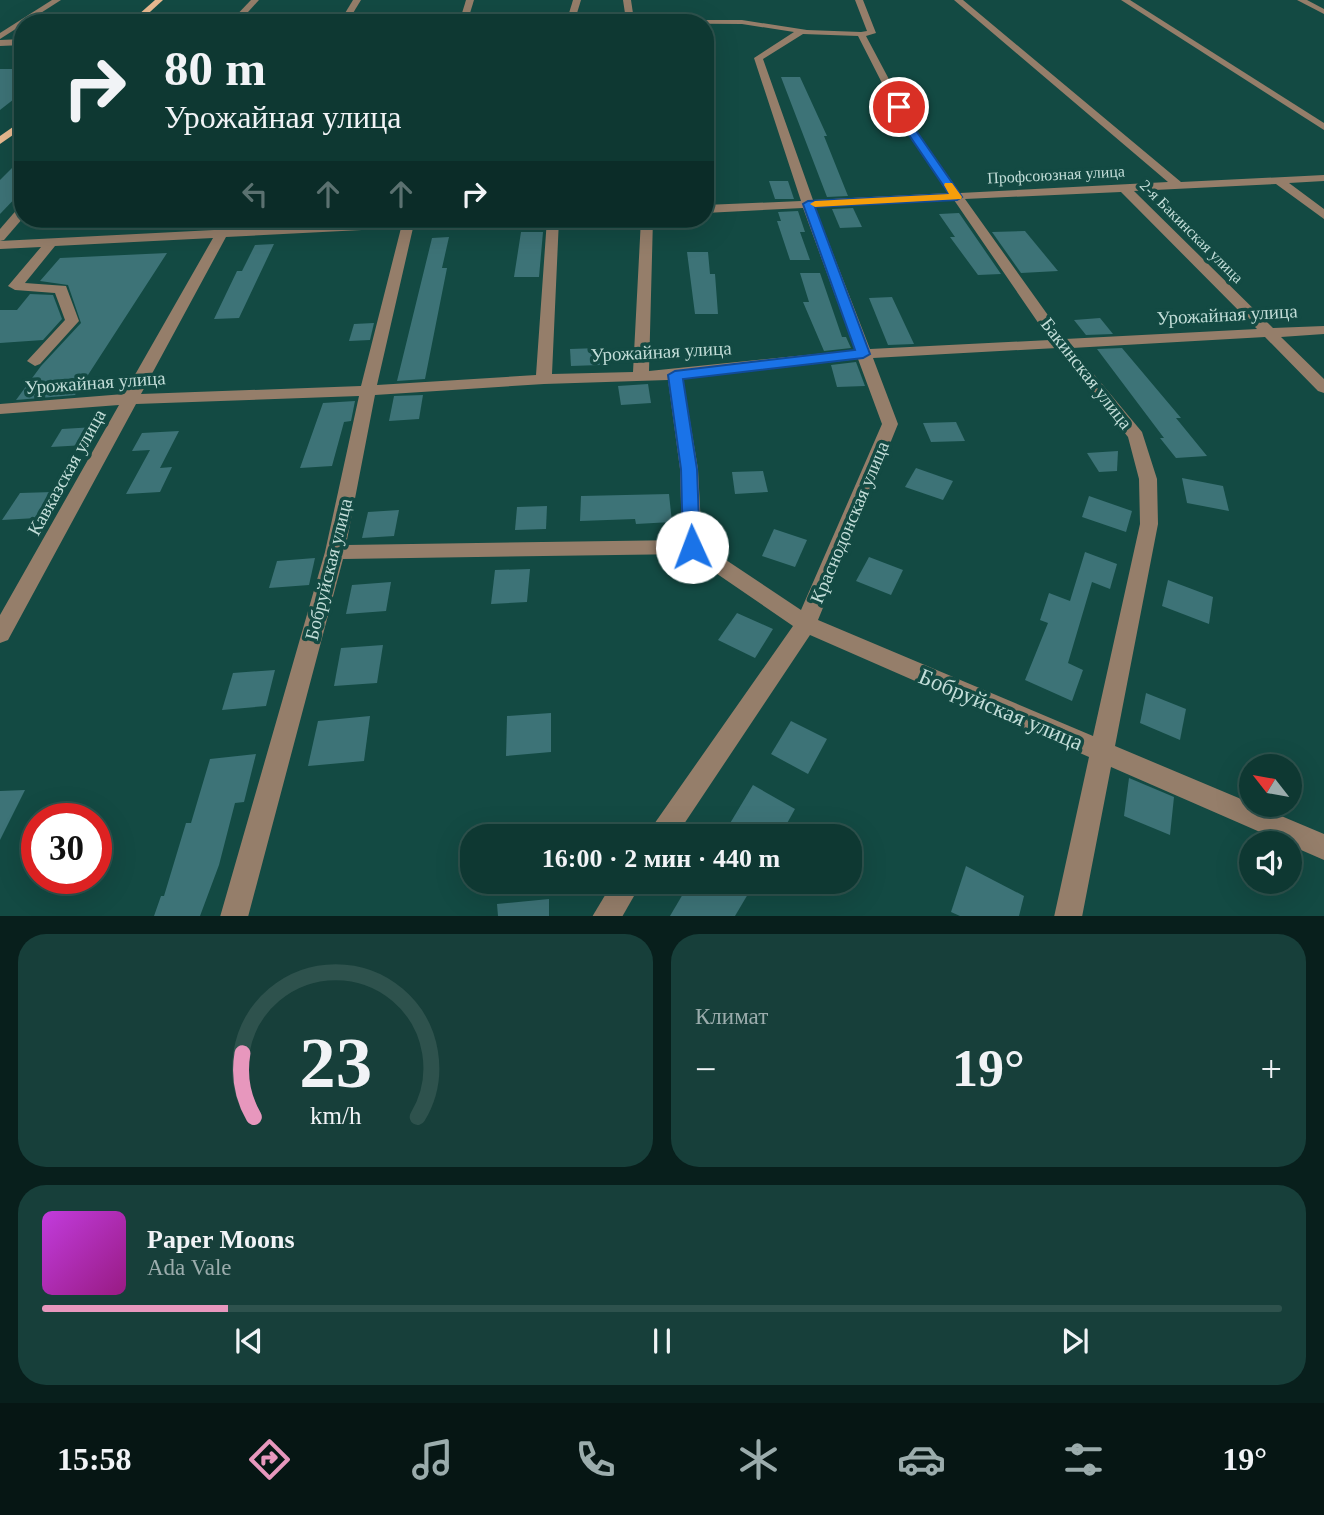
<!DOCTYPE html>
<html lang="ru">
<meta charset="utf-8">
<style>
:root{--surface:#0e3832;--page:#173f3a;--text:#f1f3f6;--muted:#9bacac;--line:#2e524d;--accent:#e797bd}
body{margin:0;font-family:"Times New Roman",serif;background:var(--page);color:var(--text);height:100vh;display:flex;flex-direction:column;font-size:26px;white-space:nowrap}
*{box-sizing:border-box;margin:0}
p{font-size:23px;color:var(--muted)}
.icon{flex:none;width:38px;height:38px;fill:none;stroke:currentColor;stroke-width:2;stroke-linecap:round;stroke-linejoin:round}
.map{position:relative;height:916px;overflow:hidden}
.details{display:flex;flex-direction:column;gap:18px;padding:18px;background:#081f1c;flex:1}
.details>*{flex:none}
.top-card{position:absolute;left:14px;top:14px;width:700px;height:214px;border-radius:28px;box-shadow:0 7px 28px #0002,0 0 0 2px var(--line);background:#0e3832;color:var(--text);overflow:hidden}
.needle{width:46px;rotate:301deg}
.tools{position:absolute;left:1239px;top:754px;display:grid;gap:14px}
.tools a{display:grid;place-items:center;width:63px;height:63px;border-radius:50%;background:var(--surface);box-shadow:0 7px 28px #0002,0 0 0 2px var(--line);font-size:35px}
.speed{position:absolute;left:21px;top:803px;display:flex;gap:14px;font-size:35px;font-weight:700;text-align:center}
.speed>*{display:grid;place-content:center;width:91px;height:91px;border-radius:50%;background:var(--surface);box-shadow:0 7px 28px #0002,0 0 0 2px var(--line);line-height:1}
.speed .limit{border:10px solid #d22;background:#fff;color:#111}
.pin{position:absolute;display:grid;place-items:center;width:60px;height:60px;color:#fff;margin:-30px;border:4px solid #fff;border-radius:50%;box-shadow:0 2px 7px #0007}
.me{position:absolute;width:77px;margin:-38px;rotate:358deg;stroke-linejoin:round;filter:drop-shadow(0 0 5px #0008)}
.turn{display:flex;align-items:center;gap:24px;height:147px;padding:0 35px;font-size:32px}
.turn .icon{width:91px;height:91px;stroke-width:2.5}
.turn b{display:block;font-size:49px;line-height:60px}
.lanes{display:flex;align-items:center;height:66px;padding:0 35px;background:#0003;justify-content:center;gap:35px;direction:ltr}
.lanes .off{opacity:.35}
.big{font-size:52px;font-weight:700;line-height:1.1}
.details .tile{flex:1;display:flex;flex-direction:column;justify-content:center;gap:10px;min-width:0;padding:0 24px;border-radius:28px;background:var(--page)}
.details .dial{align-items:center;gap:0}
.dial svg{height:182px;overflow:visible;fill:none;stroke:var(--line);stroke-width:7;stroke-linecap:round;text-anchor:middle}
.dial text{fill:var(--text);stroke:none}
.song{display:flex;align-items:center;gap:21px}
.cover{width:84px;height:84px;border-radius:10px;background:linear-gradient(135deg,hsl(290 70% 55%),hsl(310 70% 35%))}
.played{height:7px;border-radius:4px;background:linear-gradient(90deg,var(--accent) 15%,var(--line) 15%)}
.keys{display:flex;justify-content:space-around;direction:ltr}
.heat{display:flex;justify-content:space-between;align-items:center;font-size:38px;direction:ltr}
.details .tiles{flex:1;display:grid;gap:18px;grid-template-columns:1fr 1fr}
.tile:last-child{grid-column:span 2}
.trip{position:absolute;left:460px;top:824px;width:402px;height:70px;border-radius:28px;background:var(--surface);box-shadow:0 7px 28px #0002,0 0 0 2px var(--line);font-weight:700;line-height:70px;text-align:center}
.menu{display:flex;height:112px;justify-content:space-around;align-items:center;background:#061614;color:var(--muted)}
.menu .icon{width:49px;height:49px}
.menu .on{color:var(--accent)}
.menu b{font-size:32px;color:var(--text)}
.map>svg:first-child{display:block}
</style>
<div class="map">
<svg width="1324" height="917" viewBox="0 0 1324 917">
<rect width="100%" height="100%" fill="#134a43"/>
<g fill="#3d7377">
<path d="M0 69H23V92L0 110Z"/>
<path d="M781 77H800L827 136H824L848 196 827 197Z"/>
<path d="M23 157V190L0 214V180Z"/>
<path d="M769 181H788L794 199H775Z"/>
<path d="M853 208 862 227 840 228 832 209Z"/>
<path d="M798 211 805 232H800L810 260H790L777 221H781L778 212Z"/>
<path d="M959 213 1001 274 978 275 950 237H955L939 214Z"/>
<path d="M1025 231 1058 271 1021 273 992 232Z"/>
<path d="M521 232H543L539 277H514Z"/>
<path d="M449 237 442 268H447L425 379 397 381 432 238Z"/>
<path d="M274 244 239 318 214 319 237 271H242L255 245Z"/>
<path d="M687 252H708L710 274H715L718 314H695Z"/>
<path d="M167 253 75 395 16 400 41 366 81 323 68 285 40 281 60 258Z"/>
<path d="M800 273H820L842 337H846L851 348 824 351 803 302H809Z"/>
<path d="M30 294 53 295 62 319 43 340 0 343V310H17Z"/>
<path d="M892 297 914 344 888 345 869 298Z"/>
<path d="M1100 318 1113 334 1086 335 1074 320Z"/>
<path d="M374 323 370 340 349 341 354 324Z"/>
<path d="M599 348 600 365 571 366 570 349Z"/>
<path d="M1122 348 1181 418H1176L1207 456 1176 458 1160 438H1164L1097 349Z"/>
<path d="M856 362 865 386 837 387 831 365Z"/>
<path d="M648 384 651 403 621 405 618 386Z"/>
<path d="M423 395 419 419 389 421 394 396Z"/>
<path d="M355 401 351 421 344 422 332 466 300 468 323 403Z"/>
<path d="M956 422 965 441 931 442 923 423Z"/>
<path d="M95 427 85 445 51 447 62 429Z"/>
<path d="M179 431 160 468 172 467 160 492 126 494 150 450 132 451 142 433Z"/>
<path d="M1118 451 1117 471 1099 472 1087 453Z"/>
<path d="M916 468 953 481 943 500 905 487Z"/>
<path d="M763 471 768 492 735 494 732 472Z"/>
<path d="M1182 478 1223 486 1229 511 1187 503Z"/>
<path d="M53 492 36 518 2 520 20 493Z"/>
<path d="M669 494 672 522 636 524 635 519 580 521 581 496Z"/>
<path d="M1089 496 1132 511 1126 532 1082 517Z"/>
<path d="M547 506 546 529 515 530 517 507Z"/>
<path d="M399 510 394 536 362 538 368 512Z"/>
<path d="M774 529 807 540 795 567 762 556Z"/>
<path d="M1085 552 1117 564 1110 589 1092 582 1068 663 1083 670 1072 701 1025 680 1048 623 1040 620 1049 593 1070 601Z"/>
<path d="M869 557 903 570 891 595 856 581Z"/>
<path d="M315 558 309 585 269 588 277 561Z"/>
<path d="M530 569 527 602 491 604 495 570Z"/>
<path d="M1168 580 1213 597 1209 624 1162 606Z"/>
<path d="M391 582 386 611 346 614 352 585Z"/>
<path d="M737 613 773 629 755 658 718 640Z"/>
<path d="M383 645 377 683 334 686 341 648Z"/>
<path d="M275 670 266 706 222 710 233 673Z"/>
<path d="M1146 693 1186 709 1180 740 1140 723Z"/>
<path d="M551 713V752L506 756 507 716Z"/>
<path d="M370 716 364 761 308 766 318 721Z"/>
<path d="M791 721 827 739 808 774 771 754Z"/>
<path d="M256 754 244 802 235 803 219 865 200 916H154L161 896H164L186 823H191L210 759Z"/>
<path d="M1129 778 1174 797 1170 835 1124 816Z"/>
<path d="M753 785 795 809 780 836H747L729 825Z"/>
<path d="M25 790 0 840V791Z"/>
<path d="M966 866 1024 896 1019 916H960L951 912Z"/>
<path d="M690 882H729L748 894 735 916H670Z"/>
<path d="M549 899V916H498L497 904Z"/>
</g>
<g fill="none" stroke-linecap="round" stroke-linejoin="round">
<g fill="#957e6a" fill-rule="evenodd">
<path d="M52 0H61L0 39V33Z"/>
<path d="M251 0H259L238 23H229Z"/>
<path d="M353 0H361L347 23H339Z"/>
<path d="M466 0H474L467 23H459Z"/>
<path d="M573 0H581L574 23H566Z"/>
<path d="M623 0H631L634 20H742L807 30 861 32 867 31 855 0H863L876 33 866 36 917 132 960 193 1168 182 954 0H963L1181 182 1324 175V181L1289 183 1324 209V219L1276 184 1134 191 1273 328 1324 326V334L1281 337 1324 379V393L1318 391 1265 337 1072 348 1142 432 1157 479 1158 524 1115 746 1324 834V860L1111 767 1082 917H1054L1089 757 810 635 676 836H648L652 827 793 626 688 554 343 559 248 917H220L325 552 359 396 136 404 8 640 0 643V615L119 405 0 414V404L124 394 213 238 55 246 25 283 66 286 79 321 40 364 35 366 27 361 65 320 55 293 15 290 8 286 41 247 0 249V241L214 230 211 219H223L226 230 403 219H515L509 223 413 228 377 385 536 375 547 219H559L552 374 633 372 641 219H653L649 371 855 350 803 208 705 213V205L801 201 754 58 794 32 742 24 606 23 626 20ZM803 34 858 36 907 132 949 193 813 200 763 59ZM1121 192 1257 329 1065 339 965 199ZM954 200 1050 340 870 349 815 207ZM401 228 361 386 141 394 226 237ZM1057 348 1128 437 1139 479 1140 524 1093 736 818 620 898 424 873 358ZM858 359 882 424 801 610 702 544 698 469 683 379ZM668 380 680 469 682 540 346 545 375 395 544 384Z"/>
<path d="M1121 0H1130L1324 123V130Z"/>
<path d="M1297 0H1307L1324 9V14Z"/>
<path d="M23 39V45L0 46V40Z"/>
<path d="M23 206V218L4 240 0 241V229L19 207Z"/>
<path d="M613 882H642L622 917H592Z"/>
</g>
<g fill="#e9ba90" fill-rule="evenodd">
<path d="M155 0H163L138 23H129Z"/>
<path d="M23 120V128L0 144V136Z"/>
</g>
</g>
<path fill="#1a73e8" stroke="#114b97" stroke-width="2" d="M896 106H902L917 132 962 197 957 200 815 207 870 354 863 358 683 379 697 469 700 547 698 552H685L683 547 681 469 668 375 675 371 855 350 803 204 808 201 949 194 907 132Z"/>
<path fill="#f59e0b" d="M945 183H952L962 197 961 199 815 207 810 204 815 201 949 194 944 185Z"/>
<g text-anchor="middle" stroke-width="7" stroke-linejoin="round" paint-order="stroke">
<g font-size="16" fill="#c2ddd8" stroke="#134a43">
<text transform="translate(1056 174) rotate(-3)" y="6">Профсоюзная улица</text>
<text transform="translate(1192 231) rotate(45)" y="6">2-я Бакинская улица</text>
</g>
<g font-size="19" fill="#c2ddd8" stroke="#134a43">
<text transform="translate(1227 314) rotate(-3)" y="7">Урожайная улица</text>
<text transform="translate(661 351) rotate(-3)" y="7">Урожайная улица</text>
<text transform="translate(1087 373) rotate(52)" y="7">Бакинская улица</text>
<text transform="translate(95 382) rotate(-4)" y="7">Урожайная улица</text>
<text transform="translate(66 472) rotate(-61)" y="7">Кавказская улица</text>
<text transform="translate(849 522) rotate(-67)" y="7">Краснодонская улица</text>
<text transform="translate(328 569) rotate(-76)" y="7">Бобруйская улица</text>
</g>
<g font-size="23" fill="#c2ddd8" stroke="#134a43">
<text transform="translate(1001 709) rotate(23)" y="8">Бобруйская улица</text>
</g>
</g>
</svg>
<div class="tools">
<a><svg class="needle" viewBox="-14 -14 28 28"><path d="M0-13l5 13h-10z" fill="#e53935"/><path d="M0 13l5-13h-10z" fill="#9bacac"/></svg></a>
<a><svg class="icon" aria-label="sound" viewBox="0 0 24 24"><path d="M4 9h4l5-4v14l-5-4H4zM17 9q2 3 0 6"/></svg></a>
</div>
<div class="speed"><div class="limit">30</div></div>
<div class="pin" style="left:899px;top:107px;background:#d93025"><svg class="icon" aria-label="arrive" viewBox="0 0 24 24"><path d="M6 21V4h12l-3 4 3 4H6"/></svg></div>
<svg class="me" style="left:692px;top:547px" viewBox="-20 -20 40 40"><circle r="19" fill="#fff"/><path d="M0-13L10 11 0 6-10 11z" fill="#1a73e8"/></svg>
<div class="trip">16:00 · 2 мин · 440 m</div>
<div class="top-card">
<div class="turn"><svg class="icon" aria-label="right" viewBox="0 0 24 24"><path d="M7 20v-9h11M14 6l5 5-5 5"/></svg><div><b>80 m</b>Урожайная улица</div></div>
<div class="lanes"><svg class="icon off" aria-label="left" viewBox="0 0 24 24"><path d="M17 20v-9H6M10 6l-5 5 5 5"/></svg><svg class="icon off" aria-label="ahead" viewBox="0 0 24 24"><path d="M12 20V5M6 11l6-6 6 6"/></svg><svg class="icon off" aria-label="ahead" viewBox="0 0 24 24"><path d="M12 20V5M6 11l6-6 6 6"/></svg><svg class="icon" aria-label="right" viewBox="0 0 24 24"><path d="M7 20v-9h11M14 6l5 5-5 5"/></svg></div>
</div>
</div>
<section class="details">
<div class="tiles">
<div class="tile dial"><svg viewBox="0 0 100 80">
<path d="M14 69A42 42 0 1 1 86 69"/>
<path d="M14 69A42 42 0 0 1 9 41" stroke="#e797bd"/>
<text x="50" y="56" font-size="32" font-weight="700">23</text>
<text x="50" y="72" font-size="11">km/h</text>
</svg></div>
<div class="tile"><p>Климат</p>
<div class="heat"><a>−</a><b class="big">19°</b><a>+</a></div>
</div>
<div class="tile">
<div class="song"><i class="cover"></i><div><b>Paper Moons</b><p>Ada Vale</p></div></div>
<div class="played"></div>
<div class="keys"><svg class="icon" aria-label="previous" viewBox="0 0 24 24"><path d="M18 5L8 12l10 7zM5 5v14"/></svg><svg class="icon" aria-label="pause" viewBox="0 0 24 24"><path d="M8 5v14M16 5v14"/></svg><svg class="icon" aria-label="next" viewBox="0 0 24 24"><path d="M6 5l10 7-10 7zM19 5v14"/></svg></div>
</div>
</div>
</section>
<nav class="menu">
<b>15:58</b>
<svg class="icon on" aria-label="directions" viewBox="0 0 24 24"><path d="M12 3l9 9-9 9-9-9zM9 14v-3h6M13 9l2 2-2 2"/></svg>
<svg class="icon" aria-label="music" viewBox="0 0 24 24"><path d="M9 18V5l10-2v13"/><circle cx="6" cy="18" r="3"/><circle cx="16" cy="16" r="3"/></svg>
<svg class="icon" aria-label="phone" viewBox="0 0 24 24"><path d="M5 4h4l2 5-3 2q2 4 5 5l2-3 5 2v4C11 20 4 13 5 4z"/></svg>
<svg class="icon" aria-label="climate" viewBox="0 0 24 24"><path d="M12 3v18M4 7l16 10M4 17L20 7"/></svg>
<svg class="icon" aria-label="car" viewBox="0 0 24 24"><path d="M5 17H2v-5l4-1 3-4h7l3 4 3 1v5h-3M9 17h6M6 11h13"/><circle cx="7" cy="17" r="2"/><circle cx="17" cy="17" r="2"/></svg>
<svg class="icon" aria-label="filters" viewBox="0 0 24 24"><path d="M4 7h16M4 17h16"/><circle cx="9" cy="7" r="2"/><circle cx="15" cy="17" r="2"/></svg>
<b>19°</b>
</nav>
